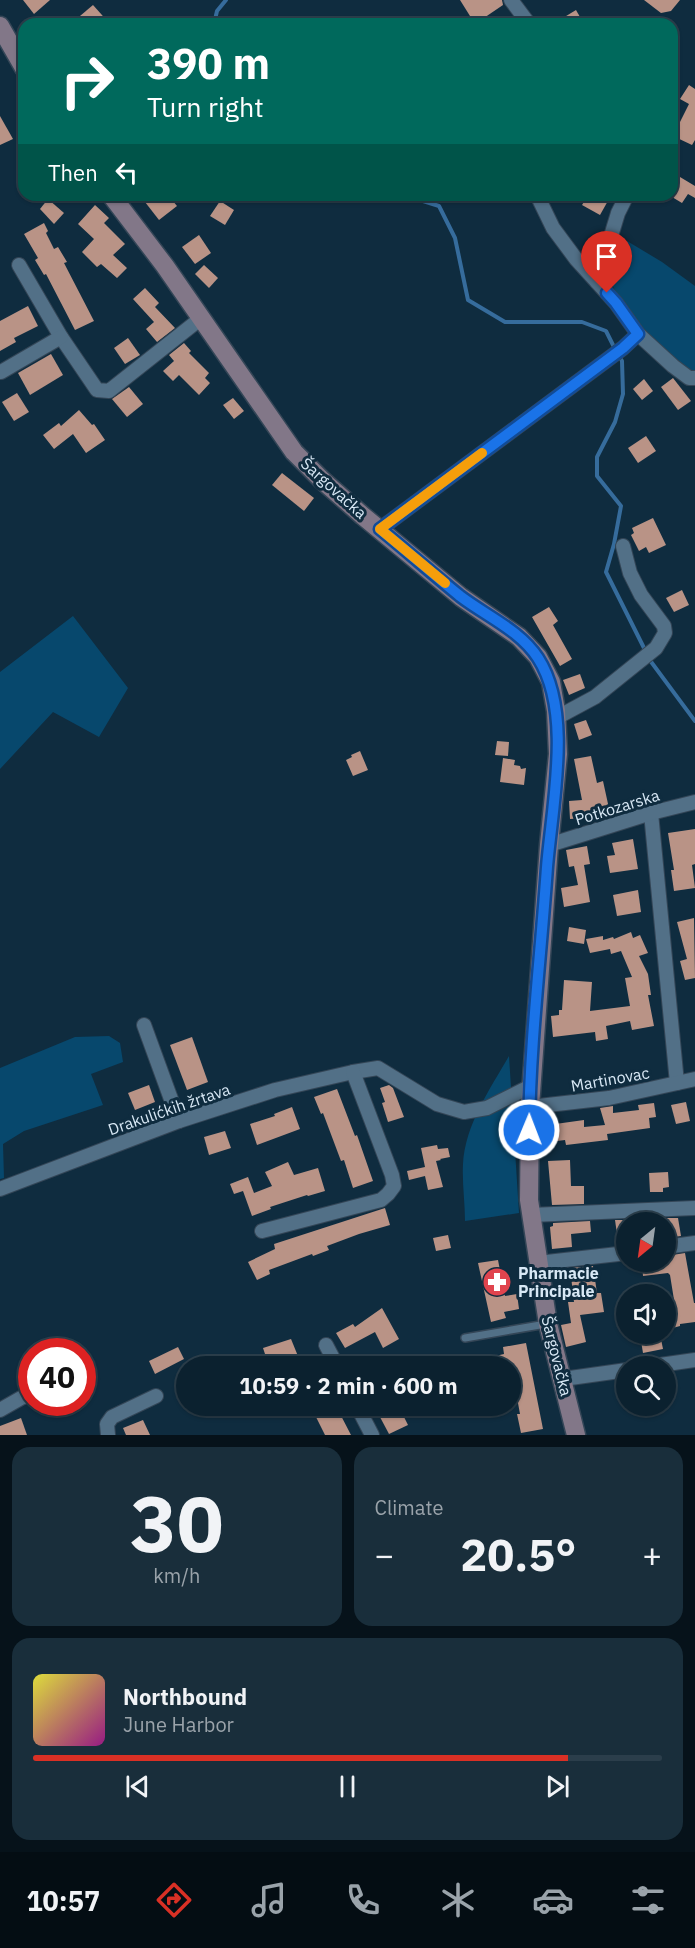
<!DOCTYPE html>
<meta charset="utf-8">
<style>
:root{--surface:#0b212f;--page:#192e3b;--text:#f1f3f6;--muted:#9aa3aa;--line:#2b3e4b;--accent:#d93025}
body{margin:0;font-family:"IBM Plex Sans",sans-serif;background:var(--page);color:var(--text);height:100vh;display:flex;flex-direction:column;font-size:22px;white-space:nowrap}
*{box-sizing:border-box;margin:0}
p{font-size:20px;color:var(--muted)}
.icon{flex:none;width:33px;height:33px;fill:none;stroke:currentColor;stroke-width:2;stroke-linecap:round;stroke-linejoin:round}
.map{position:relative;height:1435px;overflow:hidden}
.details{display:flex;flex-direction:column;gap:12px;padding:12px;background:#06121a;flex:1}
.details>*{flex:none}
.hud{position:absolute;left:18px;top:18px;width:660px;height:183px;border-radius:18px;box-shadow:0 2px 4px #0004,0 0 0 2px var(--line);background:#00695c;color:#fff;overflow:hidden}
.needle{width:39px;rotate:209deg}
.fabs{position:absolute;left:616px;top:1212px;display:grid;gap:12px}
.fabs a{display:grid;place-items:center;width:60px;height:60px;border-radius:50%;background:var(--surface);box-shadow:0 2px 4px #0004,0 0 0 2px var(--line);font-size:30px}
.speed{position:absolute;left:18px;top:1338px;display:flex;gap:12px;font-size:30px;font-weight:700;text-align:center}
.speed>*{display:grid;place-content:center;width:78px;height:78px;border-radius:50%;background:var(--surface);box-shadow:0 2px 4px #0004,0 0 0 2px var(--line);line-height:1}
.speed .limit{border:9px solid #d22;background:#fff;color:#111}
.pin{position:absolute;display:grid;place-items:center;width:51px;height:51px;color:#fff;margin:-62px -26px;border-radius:50% 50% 50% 0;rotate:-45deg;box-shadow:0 0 6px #0007}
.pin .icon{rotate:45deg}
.me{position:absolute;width:66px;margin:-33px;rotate:1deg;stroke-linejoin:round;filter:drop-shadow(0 0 4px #0008)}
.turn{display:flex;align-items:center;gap:21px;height:126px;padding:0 30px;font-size:27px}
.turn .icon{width:78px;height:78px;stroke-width:2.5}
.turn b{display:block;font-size:42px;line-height:51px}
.then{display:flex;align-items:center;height:57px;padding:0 30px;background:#0003;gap:12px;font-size:22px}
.big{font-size:45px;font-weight:700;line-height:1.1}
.details .tile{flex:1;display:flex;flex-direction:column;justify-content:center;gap:9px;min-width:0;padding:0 21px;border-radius:18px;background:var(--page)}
.details .dial{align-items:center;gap:0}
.dial b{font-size:78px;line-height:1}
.song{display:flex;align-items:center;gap:18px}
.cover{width:72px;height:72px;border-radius:9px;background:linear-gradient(135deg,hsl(60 70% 55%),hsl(310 70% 35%))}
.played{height:6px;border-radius:3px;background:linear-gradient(90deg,var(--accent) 85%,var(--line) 85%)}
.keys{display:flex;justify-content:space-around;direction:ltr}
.heat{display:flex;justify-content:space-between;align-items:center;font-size:33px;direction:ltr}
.details .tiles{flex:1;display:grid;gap:12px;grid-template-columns:1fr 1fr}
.tile:last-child{grid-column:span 2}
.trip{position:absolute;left:176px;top:1356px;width:345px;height:60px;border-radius:30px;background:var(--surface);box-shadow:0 2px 4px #0004,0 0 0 2px var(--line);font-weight:700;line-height:60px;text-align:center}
.tabs{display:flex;height:96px;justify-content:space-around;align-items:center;background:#040d13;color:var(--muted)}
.tabs .icon{width:42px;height:42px}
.tabs .selected{color:var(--accent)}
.tabs b{font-size:27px;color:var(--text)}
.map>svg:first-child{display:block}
</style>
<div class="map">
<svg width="695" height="1435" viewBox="0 0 695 1435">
<rect width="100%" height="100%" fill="#0f2c3f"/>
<g fill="#07486d">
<path d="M627 241 662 262 695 286V378L673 366 622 303 606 274Z"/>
<path d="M73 616 128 688 99 737 53 712 0 769V672Z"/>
<path d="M109 1036 120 1043 123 1062 91 1074 103 1105 24 1131 3 1144 4 1178 0 1179V1068L75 1037Z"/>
<path d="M509 1056 519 1213 465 1221C465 1202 462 1183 463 1164 465 1125 490 1089 509 1056Z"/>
</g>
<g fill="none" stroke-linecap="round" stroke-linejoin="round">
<g stroke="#366c9c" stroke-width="4">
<path d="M214 24 217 11 226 0"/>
<path d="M404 195 439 206 455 238 468 300 505 322H582L606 331 615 349"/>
<path d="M619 356 622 361 623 394 615 422 597 457V476L621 506 614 544 606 572 646 652"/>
<path d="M649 659 695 721"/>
</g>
</g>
<g fill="#b99386">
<path d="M23 0H50L34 14Z"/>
<path d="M460 0H502L503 5 475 24Z"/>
<path d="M644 0H680L671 11 661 13Z"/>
<path d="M93 5 110 24H72L80 16Z"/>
<path d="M576 10 584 24H553Z"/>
<path d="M689 85 695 89V140L692 145 673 136 689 104 680 99Z"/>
<path d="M0 116 13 139 0 145Z"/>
<path d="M675 174 695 186V198L688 194 682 203 672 197V179Z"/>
<path d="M153 195H168L177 206 159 220 145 202Z"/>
<path d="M588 195H602L609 199 600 215 582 205Z"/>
<path d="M48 199 64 213 54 224 40 209Z"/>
<path d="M220 201 234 210 225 225 210 216Z"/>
<path d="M95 205 109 218 104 223 125 244 113 255 127 268 117 278 101 264 97 267 82 252 94 239 78 224Z"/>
<path d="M44 223 48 231 46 233 54 249 58 247 67 262 64 263 94 321 75 330 46 274 44 275 35 260 38 258 24 234Z"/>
<path d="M199 235 211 253 195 264 182 247Z"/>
<path d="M204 265 218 278 209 288 195 274Z"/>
<path d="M145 288 159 303 155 307 175 328 157 342 146 329 154 322 133 299Z"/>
<path d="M28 306 38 326 14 338 16 342 0 351V321Z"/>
<path d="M128 338 140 355 125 364 114 348Z"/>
<path d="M184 343 191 351 189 353 209 373 205 378 210 383 199 395 179 375 173 381 163 371 174 361 169 355Z"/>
<path d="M51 354 63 375 30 395 18 373Z"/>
<path d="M673 378 691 401 678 410 661 387Z"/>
<path d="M644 379 653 391 642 400 633 389Z"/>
<path d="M129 387 143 404 127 417 112 399Z"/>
<path d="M17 393 29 412 14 421 2 402Z"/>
<path d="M233 398 244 411 234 419 223 405Z"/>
<path d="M79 410 92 425 94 424 105 440 86 453 73 434 54 449 43 435 59 423 61 426Z"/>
<path d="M646 436 656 451 638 463 628 448Z"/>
<path d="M282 473 314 498 304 511 272 485Z"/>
<path d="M653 518 666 545 649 553 646 547 639 551 631 535 634 533 632 528Z"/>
<path d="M682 590 689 605 674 612 666 598Z"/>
<path d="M549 607 558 621 553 625 572 659 560 666 532 617Z"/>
<path d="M580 674 585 688 569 695 563 680Z"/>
<path d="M586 720 592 735 579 740 574 724Z"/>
<path d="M497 741 509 742 508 756 495 755Z"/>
<path d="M360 751 368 770 353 776 346 760 352 757 351 755Z"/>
<path d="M591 756 597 783 603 781 610 813 587 818 570 819 569 801 582 800 574 759Z"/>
<path d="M503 758 515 760 514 765 520 766 521 769 526 768 524 785 500 782Z"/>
<path d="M695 829V864L692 865 695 888 674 891 671 870H674L668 833Z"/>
<path d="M633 839 638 869 610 873 607 856 615 855 612 843Z"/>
<path d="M587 846 590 864 584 865 590 902 564 907 561 888 578 885 574 866 569 867 566 850Z"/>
<path d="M638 890 641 912 617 916 613 895Z"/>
<path d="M694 918 695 978 685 980 680 961 687 959 677 922Z"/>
<path d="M569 927 586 930 584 944 567 941Z"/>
<path d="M631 932 633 938 640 935 648 953 639 956 648 974 651 995H648L654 1026 632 1030 630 1021 606 1026 608 1039 596 1041 595 1032 553 1037 551 1016 559 1015V1010H562L564 980 592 982 590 1011 630 1006 625 978 632 977 621 951 611 954 610 949 590 953 586 939 603 936V940L613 937 614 939Z"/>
<path d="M192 1037 208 1082 187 1090 170 1045Z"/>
<path d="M149 1085 155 1102 135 1110 128 1093Z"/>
<path d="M389 1085 393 1088 404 1117 388 1122 382 1103 385 1102 380 1088Z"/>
<path d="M337 1089 355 1136 357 1135 373 1181 353 1188 344 1160 341 1161 323 1113 321 1114 314 1097Z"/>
<path d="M686 1102 690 1121 676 1124 671 1105Z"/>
<path d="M654 1103 656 1117 649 1118 650 1128 607 1134 608 1140 566 1145 565 1140 541 1143V1126L584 1120V1127L605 1125 600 1108 613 1106V1113L639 1110 638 1105Z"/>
<path d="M292 1107 300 1129 257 1145 250 1124 275 1116 274 1114Z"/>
<path d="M225 1131 231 1148 209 1155 204 1137Z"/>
<path d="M437 1145 438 1149 448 1148 450 1157 440 1159 441 1160 436 1161 443 1187 428 1190 425 1176 409 1180 407 1171 425 1167 421 1148Z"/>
<path d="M570 1160 571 1186H584V1204L552 1205 548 1161Z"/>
<path d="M288 1162 294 1175 318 1168 325 1191 308 1196 307 1195 270 1207 271 1209 252 1216 243 1191 234 1194 230 1184 248 1177 254 1193 272 1186 265 1172Z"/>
<path d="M668 1172 669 1187 663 1188V1192H650L649 1173Z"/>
<path d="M385 1208 390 1225 359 1234 327 1246 329 1250 313 1256 312 1254 269 1270 270 1274 257 1280 248 1262 275 1249 274 1244Z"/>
<path d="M666 1218H678L681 1236 666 1238Z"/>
<path d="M615 1220H627V1240L618 1241Z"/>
<path d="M590 1221 591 1232 571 1234 572 1247 552 1249 550 1227 553 1226V1223Z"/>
<path d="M448 1235 451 1248 436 1251 433 1238Z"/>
<path d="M685 1253 694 1303H695V1322L680 1324V1326L669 1329 666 1308 675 1306 670 1275 668 1273 643 1276 642 1265 666 1262V1256Z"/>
<path d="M498 1260 505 1296 517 1294 519 1309 504 1312 506 1318 491 1322 478 1263Z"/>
<path d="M593 1266 597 1293H601L604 1312 580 1315 586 1342 566 1347 561 1325 571 1323 568 1302H574L570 1268Z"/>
<path d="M382 1308 399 1339 383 1348 375 1332 345 1348 336 1333 353 1324 355 1327Z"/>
<path d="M648 1334H660L663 1349 643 1353 640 1335Z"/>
<path d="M291 1339 302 1366H269L263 1348Z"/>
<path d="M526 1343 543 1429 521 1433 517 1414H520L511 1365 489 1366 487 1358 504 1354 503 1347Z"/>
<path d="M178 1347 184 1359 155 1374 149 1361Z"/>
<path d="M461 1357 463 1366H432V1361Z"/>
<path d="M316 1406H336L351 1435H325L315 1415 319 1413Z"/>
<path d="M399 1407 408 1425 389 1434 380 1417Z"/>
<path d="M21 1418 27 1435H0V1426Z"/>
<path d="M143 1420 150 1435H126L123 1428Z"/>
</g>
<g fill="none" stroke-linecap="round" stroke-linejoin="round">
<g stroke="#344657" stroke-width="10">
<path id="lane" d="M465 1338 546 1324"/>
</g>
<g stroke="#344657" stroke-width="16">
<g id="street">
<path d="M511 0 529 24"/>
<path d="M537 195 553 228 576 259 616 303 638 334 673 366 689 378H695"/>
<path d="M19 265 61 337 97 390 109 391 200 319"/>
<path d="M597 282 618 213 627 195"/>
<path d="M1 372 61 337"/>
<path d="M380 529 623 348 638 334"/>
<path d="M556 718 595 697 656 648 665 633 664 626 641 595 630 573 623 546"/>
<path d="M651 813 677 1083"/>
<path d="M549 845 651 813 695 802"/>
<path d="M144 1025 179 1121"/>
<path d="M530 1107 609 1098 695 1079"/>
<path d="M0 1189 179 1121 275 1090 353 1072 378 1068 437 1104 464 1112 487 1108 531 1086"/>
<path d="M531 1215 695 1208"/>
<path d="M262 1231 381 1200 388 1194 394 1186 392 1175 353 1072"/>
<path d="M666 1247 695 1243"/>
<path d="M538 1263 627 1253"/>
<path d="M326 1345 337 1366"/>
<path d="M653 1366 695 1360"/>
<path d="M563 1379 627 1370"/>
<path d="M357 1406 372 1435"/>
<path d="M0 1410 21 1398 32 1394"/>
<path d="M108 1435 107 1424 112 1417 156 1396"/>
</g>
</g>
<g stroke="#344657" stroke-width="21">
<g id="secondary">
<path d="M0 26 24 68"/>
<path d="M111 195 165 266 294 452 322 480 363 516 461 597 519 637 538 657 551 682 556 711 558 754 549 845 530 1107 529 1200 548 1324 576 1435"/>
</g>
</g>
<use href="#lane" stroke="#527087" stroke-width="7"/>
<use href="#street" stroke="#527087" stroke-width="14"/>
<use href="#secondary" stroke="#827788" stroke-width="18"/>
</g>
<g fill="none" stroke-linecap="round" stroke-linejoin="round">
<g stroke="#114b97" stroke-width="15">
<path id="route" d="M529 1130C530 1042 541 954 547 867 552 805 573 712 538 658 520 630 486 616 460 596 433 574 407 551 380 529L623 348 638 334 616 303 607 293"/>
</g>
<use href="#route" stroke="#1a73e8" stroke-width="10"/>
<path stroke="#f59e0b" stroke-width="10" d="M445 583 380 529 482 453"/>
</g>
<defs>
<g id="pharmacy-disc" transform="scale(1.5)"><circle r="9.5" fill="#e0444e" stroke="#0f2c3f"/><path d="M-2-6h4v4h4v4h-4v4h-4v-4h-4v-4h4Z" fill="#fff"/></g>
</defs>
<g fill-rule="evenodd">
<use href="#pharmacy-disc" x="497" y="1282"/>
</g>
<g text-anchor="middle" stroke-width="6" stroke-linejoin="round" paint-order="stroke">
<g font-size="16" fill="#d8e8f5" stroke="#0f2c3f">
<text transform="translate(334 488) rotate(42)" y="6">Šargovačka</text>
<text transform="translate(617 807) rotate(-17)" y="6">Potkozarska</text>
<text transform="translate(610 1079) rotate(-10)" y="6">Martinovac</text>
<text transform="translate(169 1109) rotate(-19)" y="6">Drakulićkih žrtava</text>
<text transform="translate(557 1356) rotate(76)" y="6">Šargovačka</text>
</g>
<g font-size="16" font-weight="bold" fill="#d8e8f5" stroke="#0f2c3f" text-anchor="start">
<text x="518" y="1279">Pharmacie<tspan x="518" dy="18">Principale</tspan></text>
</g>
</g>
</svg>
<div class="fabs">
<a><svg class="needle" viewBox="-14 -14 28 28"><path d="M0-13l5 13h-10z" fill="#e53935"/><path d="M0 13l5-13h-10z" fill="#9aa3aa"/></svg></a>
<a><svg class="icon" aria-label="sound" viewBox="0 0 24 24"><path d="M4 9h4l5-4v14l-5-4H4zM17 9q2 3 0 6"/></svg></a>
<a><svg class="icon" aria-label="search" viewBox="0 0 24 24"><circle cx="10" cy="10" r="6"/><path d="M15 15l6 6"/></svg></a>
</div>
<div class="speed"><div class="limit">40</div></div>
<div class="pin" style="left:607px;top:293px;background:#d93025"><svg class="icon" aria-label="arrive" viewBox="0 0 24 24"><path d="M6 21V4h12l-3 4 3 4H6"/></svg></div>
<svg class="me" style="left:529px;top:1130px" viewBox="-20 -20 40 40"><circle r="17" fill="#1a73e8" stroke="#fff" stroke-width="3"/><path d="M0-11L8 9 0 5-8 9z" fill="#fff"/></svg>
<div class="trip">10:59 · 2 min · 600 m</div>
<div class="hud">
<div class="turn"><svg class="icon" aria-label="right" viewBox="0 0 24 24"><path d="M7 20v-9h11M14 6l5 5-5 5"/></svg><div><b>390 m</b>Turn right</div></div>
<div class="then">Then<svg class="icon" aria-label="left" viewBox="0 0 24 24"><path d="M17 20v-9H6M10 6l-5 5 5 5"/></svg></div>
</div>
</div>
<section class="details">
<div class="tiles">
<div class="tile dial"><b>30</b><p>km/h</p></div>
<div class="tile"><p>Climate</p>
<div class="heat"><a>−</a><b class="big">20.5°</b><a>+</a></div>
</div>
<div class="tile">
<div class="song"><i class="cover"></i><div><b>Northbound</b><p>June Harbor</p></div></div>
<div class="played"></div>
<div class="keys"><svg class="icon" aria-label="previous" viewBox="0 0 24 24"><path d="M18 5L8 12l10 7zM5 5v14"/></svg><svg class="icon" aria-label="pause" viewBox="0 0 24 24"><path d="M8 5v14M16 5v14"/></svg><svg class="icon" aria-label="next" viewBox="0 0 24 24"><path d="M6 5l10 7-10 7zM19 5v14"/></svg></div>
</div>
</div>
</section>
<nav class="tabs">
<b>10:57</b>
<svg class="icon selected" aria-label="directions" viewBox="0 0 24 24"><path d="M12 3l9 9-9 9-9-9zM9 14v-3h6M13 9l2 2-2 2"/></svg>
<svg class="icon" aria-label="music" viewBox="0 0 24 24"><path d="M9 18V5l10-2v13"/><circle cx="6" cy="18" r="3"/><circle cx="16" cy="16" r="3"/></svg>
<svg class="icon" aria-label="phone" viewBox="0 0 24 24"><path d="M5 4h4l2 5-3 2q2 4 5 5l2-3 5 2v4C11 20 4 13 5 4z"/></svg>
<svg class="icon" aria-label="climate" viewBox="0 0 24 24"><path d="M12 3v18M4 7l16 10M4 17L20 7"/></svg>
<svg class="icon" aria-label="car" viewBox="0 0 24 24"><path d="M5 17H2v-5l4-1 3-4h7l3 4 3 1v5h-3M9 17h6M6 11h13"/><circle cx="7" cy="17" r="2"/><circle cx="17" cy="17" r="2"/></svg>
<svg class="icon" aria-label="filters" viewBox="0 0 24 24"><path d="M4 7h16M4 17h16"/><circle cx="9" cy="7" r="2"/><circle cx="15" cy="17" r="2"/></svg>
</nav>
